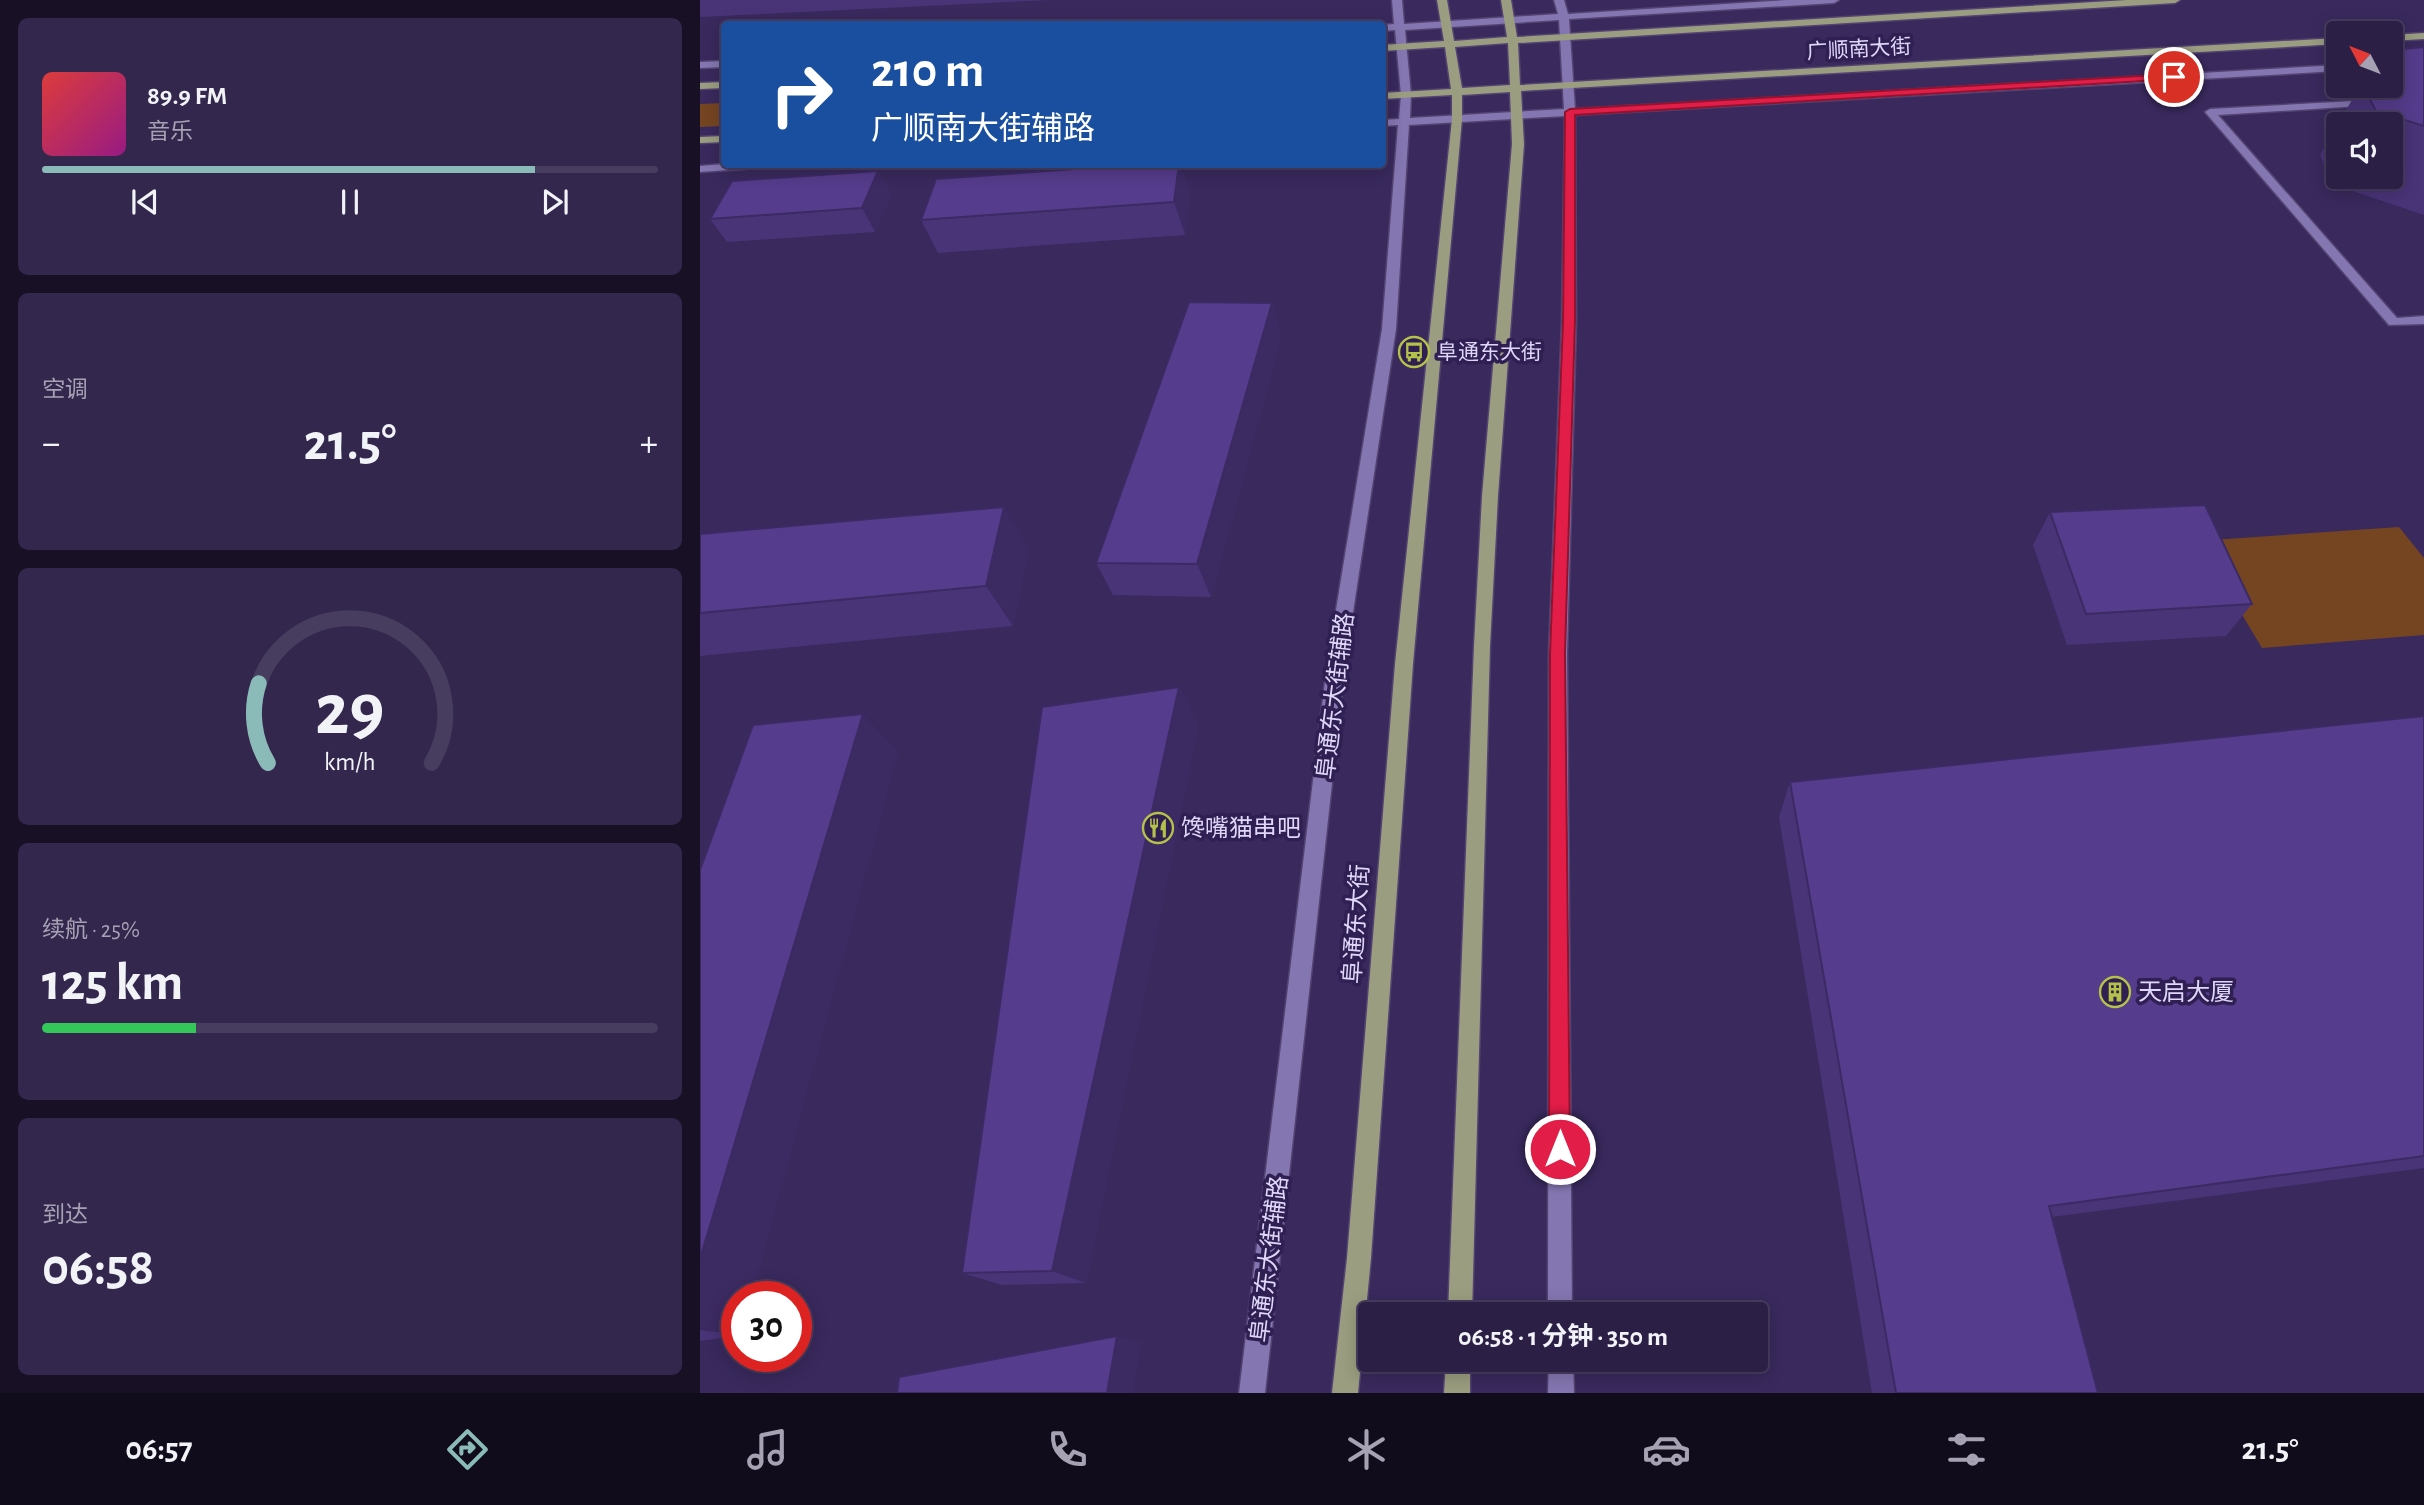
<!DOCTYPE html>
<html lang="zh">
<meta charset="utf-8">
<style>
:root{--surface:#2b1f46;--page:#33274d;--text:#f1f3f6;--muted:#a6a2b3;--line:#473d5f;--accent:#8bbbb9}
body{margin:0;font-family:"Alegreya Sans","Noto Sans SC",sans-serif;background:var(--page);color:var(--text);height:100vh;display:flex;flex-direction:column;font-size:26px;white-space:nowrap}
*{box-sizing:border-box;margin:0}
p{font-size:23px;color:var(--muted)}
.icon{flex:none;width:38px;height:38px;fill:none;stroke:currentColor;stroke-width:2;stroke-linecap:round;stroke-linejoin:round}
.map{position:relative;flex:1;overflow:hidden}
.sheet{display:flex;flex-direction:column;gap:18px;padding:18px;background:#181126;width:700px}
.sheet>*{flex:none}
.banner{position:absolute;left:21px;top:21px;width:665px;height:147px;border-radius:7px;box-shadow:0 4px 18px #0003,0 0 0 2px var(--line);background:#1a4fa0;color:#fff;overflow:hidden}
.needle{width:46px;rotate:312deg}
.buttons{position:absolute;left:1626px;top:21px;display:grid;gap:14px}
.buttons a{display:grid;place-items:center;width:77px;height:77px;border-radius:7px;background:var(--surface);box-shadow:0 4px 18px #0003,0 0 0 2px var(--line);font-size:35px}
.speed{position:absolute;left:21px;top:1281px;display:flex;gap:14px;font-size:35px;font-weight:700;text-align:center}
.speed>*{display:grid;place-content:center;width:91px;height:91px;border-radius:50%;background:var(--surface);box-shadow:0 4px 18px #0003,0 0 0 2px var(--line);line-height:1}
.speed .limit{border:10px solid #d22;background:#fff;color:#111}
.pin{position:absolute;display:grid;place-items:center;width:60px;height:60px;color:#fff;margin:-30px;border:4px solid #fff;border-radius:50%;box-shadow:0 2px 7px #0007}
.me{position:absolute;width:77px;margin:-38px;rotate:0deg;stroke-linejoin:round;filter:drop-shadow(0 0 5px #0008)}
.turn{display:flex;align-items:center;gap:24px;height:147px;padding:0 35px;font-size:32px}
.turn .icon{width:91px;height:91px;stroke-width:2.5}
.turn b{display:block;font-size:49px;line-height:60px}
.big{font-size:52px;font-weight:700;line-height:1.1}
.sheet .widget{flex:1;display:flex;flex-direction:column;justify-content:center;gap:10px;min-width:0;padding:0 24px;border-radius:10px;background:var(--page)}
.sheet .dial{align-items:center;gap:0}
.dial svg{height:182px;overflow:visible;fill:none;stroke:var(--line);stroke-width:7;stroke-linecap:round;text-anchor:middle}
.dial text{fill:var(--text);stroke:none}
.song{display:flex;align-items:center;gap:21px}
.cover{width:84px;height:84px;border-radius:10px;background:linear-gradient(135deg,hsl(0 70% 55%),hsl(310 70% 35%))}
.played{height:7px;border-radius:4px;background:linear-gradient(90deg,var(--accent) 80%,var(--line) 80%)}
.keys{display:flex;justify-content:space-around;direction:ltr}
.heat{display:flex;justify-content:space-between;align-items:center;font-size:38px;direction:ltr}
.charge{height:10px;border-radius:5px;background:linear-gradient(90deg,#34c759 25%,var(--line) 0)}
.trip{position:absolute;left:658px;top:1302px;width:410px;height:70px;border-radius:7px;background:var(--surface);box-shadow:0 4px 18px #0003,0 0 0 2px var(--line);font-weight:700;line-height:70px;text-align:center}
.dock{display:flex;height:112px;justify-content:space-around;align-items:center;background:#110c1c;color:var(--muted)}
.dock .icon{width:49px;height:49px}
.dock .current{color:var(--accent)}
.dock b{font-size:32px;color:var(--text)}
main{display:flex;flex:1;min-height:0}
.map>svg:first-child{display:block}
</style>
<main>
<section class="sheet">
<div class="widget">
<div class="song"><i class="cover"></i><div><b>89.9 FM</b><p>音乐</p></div></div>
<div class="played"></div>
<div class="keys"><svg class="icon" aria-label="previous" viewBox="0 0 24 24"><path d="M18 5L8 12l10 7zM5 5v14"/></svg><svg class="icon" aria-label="pause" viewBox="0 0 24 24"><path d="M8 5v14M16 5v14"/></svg><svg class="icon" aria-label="next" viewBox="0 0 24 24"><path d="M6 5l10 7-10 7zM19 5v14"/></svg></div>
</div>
<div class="widget"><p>空调</p>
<div class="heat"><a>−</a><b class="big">21.5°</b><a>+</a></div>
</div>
<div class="widget dial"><svg viewBox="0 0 100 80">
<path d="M14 69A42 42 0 1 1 86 69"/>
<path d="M14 69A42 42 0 0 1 10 34" stroke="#8bbbb9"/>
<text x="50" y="56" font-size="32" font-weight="700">29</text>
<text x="50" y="72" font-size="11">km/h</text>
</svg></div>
<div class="widget"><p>续航 · 25%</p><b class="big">125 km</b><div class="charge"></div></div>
<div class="widget"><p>到达</p><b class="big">06:58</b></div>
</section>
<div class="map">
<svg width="1724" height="1393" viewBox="0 0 1724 1393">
<rect width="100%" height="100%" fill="#39295d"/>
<g fill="#754522">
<path d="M24 103V126L0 127V104Z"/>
<path d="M1699 527 1724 558V635L1562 648 1498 541Z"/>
</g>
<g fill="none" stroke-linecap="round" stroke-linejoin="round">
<g stroke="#524371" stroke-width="3">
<g id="minor">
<path d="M692 0H702L704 24 858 14 854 0H864L868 14 1087 0H1139L1134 3 869 19 875 109 1638 65V71L875 115 876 321 867 653 872 1314H848L849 653 862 321 865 116 709 125 696 329 645 665 565 1393H539L627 665 682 329 698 125 682 126V120L699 119 701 95 695 30 682 31V25L694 24ZM859 20 864 109 710 118 711 95 705 30Z"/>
<path d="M24 61V67L0 68V62Z"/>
<path d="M1672 100 1677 103 1676 105 1518 115 1697 318 1724 316V324L1689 325 1505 112 1510 109Z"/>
<path d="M24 164H76L71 167 0 172V166Z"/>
<path d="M849 1360H873L874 1393H848Z"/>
</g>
</g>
<g stroke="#524371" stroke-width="3">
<g id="major">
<path d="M737 0H747L754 41 807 37 801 0H811L817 37 1427 0H1480L1475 3 818 43 820 85 1638 38V44L821 91 824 144 798 496 790 646 772 1314H748L774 646 782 496 812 144 810 92 762 95V119L713 664 671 1258 658 1393H632L647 1258 695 664 752 119V95L682 99V93L751 89 745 47 682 51V45L744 41ZM808 43 810 85 762 88 755 47Z"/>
<path d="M1724 33V39L1690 41V35Z"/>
<path d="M24 82V88L0 89V83Z"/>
<path d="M24 136V142L0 143V137Z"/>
<path d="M746 1360H770V1393H744Z"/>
</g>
</g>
<use href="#minor" fill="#8476b1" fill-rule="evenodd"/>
<use href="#major" fill="#9b9d80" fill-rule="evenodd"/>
</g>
<g fill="#493478" fill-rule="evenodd">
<path d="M0 0H349L0 17Z"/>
<path d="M1724 47V215L1632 184 1620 155 1660 86H1690ZM1638 124H1690V177H1638Z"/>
<path d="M446 164H480L490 196 485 235 238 253 221 220Z"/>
<path d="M178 171 191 195 175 232 27 242 10 219Z"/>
<path d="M572 303 581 337 511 597 413 595 396 563Z"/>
<path d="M1350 512 1552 604 1526 636 1367 645 1333 545Z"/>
<path d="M0 534 329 548 313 626 0 656Z"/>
<path d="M479 687 498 725 386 1283 302 1285 262 1273Z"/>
<path d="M1724 716V1168L1352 1217 1398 1393H1172L1079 817 1090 782Z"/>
<path d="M198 751 51 1297H37V1336L0 1341V870Z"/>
</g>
<g fill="#3c2a62">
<path d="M479 164H480L490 196 485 235 474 202Z"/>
<path d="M178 171 191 195 175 232 162 208Z"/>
<path d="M572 303 581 337 511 597 497 564Z"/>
<path d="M304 507 329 548 313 626 286 586Z"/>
<path d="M479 687 498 725 386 1283 352 1271Z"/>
<path d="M163 714 198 751 51 1297H37V1335L0 1330V1259Z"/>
<path d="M417 1336 441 1342 433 1393H407Z"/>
</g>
<g fill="#553c8c" stroke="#3c2a62" stroke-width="2">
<path d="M1724 47V126L1676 111 1663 86H1690V50Z"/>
<path d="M446 164H479L474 202 221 220 236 179Z"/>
<path d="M178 171 162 208 10 219 32 181Z"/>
<path d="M489 302 572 303 497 564 396 563Z"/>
<path d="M1505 505 1552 604 1386 614 1350 512Z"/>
<path d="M304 507 286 586 0 613V534Z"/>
<path d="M479 687 352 1271 262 1273 342 707Z"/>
<path d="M163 714 0 1259V870L53 725Z"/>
<path d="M1724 716V1156L1349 1206 1398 1393H1196L1090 782Z"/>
<path d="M417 1336 407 1393H197L199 1377Z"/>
</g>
<path fill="#e11d48" stroke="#92132f" stroke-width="2" d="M1474 74 1478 77 1477 79 875 115V321L865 653 870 1149 867 1156 860 1159 852 1156 849 1149 850 653 863 321 865 112 870 109Z"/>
<defs>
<g id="bus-ring" transform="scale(1.575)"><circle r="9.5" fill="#2f1f52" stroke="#b5c24a" stroke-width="1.5"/><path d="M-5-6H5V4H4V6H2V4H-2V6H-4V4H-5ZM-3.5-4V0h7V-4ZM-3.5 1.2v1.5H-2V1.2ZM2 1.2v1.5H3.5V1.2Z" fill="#b5c24a"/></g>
<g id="restaurant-ring" transform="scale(1.575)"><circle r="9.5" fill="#2f1f52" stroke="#b5c24a" stroke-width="1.5"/><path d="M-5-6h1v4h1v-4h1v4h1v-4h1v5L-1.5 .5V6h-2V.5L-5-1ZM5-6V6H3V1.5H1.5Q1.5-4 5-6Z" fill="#b5c24a"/></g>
<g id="building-ring" transform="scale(1.575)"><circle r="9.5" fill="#2f1f52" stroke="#b5c24a" stroke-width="1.5"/><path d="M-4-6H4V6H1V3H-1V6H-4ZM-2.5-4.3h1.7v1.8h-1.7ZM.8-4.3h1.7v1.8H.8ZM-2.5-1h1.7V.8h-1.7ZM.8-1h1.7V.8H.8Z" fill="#b5c24a"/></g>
</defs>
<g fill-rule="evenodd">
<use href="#bus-ring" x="714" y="352"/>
<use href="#restaurant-ring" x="458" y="828"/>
<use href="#building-ring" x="1415" y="992"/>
</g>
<g text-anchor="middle" stroke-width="7" stroke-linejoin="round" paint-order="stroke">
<g font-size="21" fill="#ded7f8" stroke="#2f1f52">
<text transform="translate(1159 49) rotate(-3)" y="7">广顺南大街</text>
</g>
<g font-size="21" fill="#ded7f8" stroke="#2f1f52" text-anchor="start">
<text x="737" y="359">阜通东大街</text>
</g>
<g font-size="24" fill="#ded7f8" stroke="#2f1f52">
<text transform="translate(635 696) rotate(-83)" y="8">阜通东大街辅路</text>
<text transform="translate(656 924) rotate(-86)" y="8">阜通东大街</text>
<text transform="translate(569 1259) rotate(-83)" y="8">阜通东大街辅路</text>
</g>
<g font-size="24" fill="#ded7f8" stroke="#2f1f52" text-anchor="start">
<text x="481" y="836">馋嘴猫串吧</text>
<text x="1438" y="1000">天启大厦</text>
</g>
</g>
</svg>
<div class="buttons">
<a><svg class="needle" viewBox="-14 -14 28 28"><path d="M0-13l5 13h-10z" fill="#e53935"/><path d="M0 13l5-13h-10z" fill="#a6a2b3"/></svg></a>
<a><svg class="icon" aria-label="sound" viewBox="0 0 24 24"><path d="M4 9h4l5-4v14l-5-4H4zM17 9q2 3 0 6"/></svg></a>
</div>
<div class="speed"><div class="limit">30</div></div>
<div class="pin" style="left:1474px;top:77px;background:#d93025"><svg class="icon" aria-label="arrive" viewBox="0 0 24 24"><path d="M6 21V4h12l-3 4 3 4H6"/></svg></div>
<svg class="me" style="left:860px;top:1149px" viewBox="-20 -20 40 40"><circle r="17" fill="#e11d48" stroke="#fff" stroke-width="3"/><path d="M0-11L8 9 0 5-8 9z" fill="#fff"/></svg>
<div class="trip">06:58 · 1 分钟 · 350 m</div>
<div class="banner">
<div class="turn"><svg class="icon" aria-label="right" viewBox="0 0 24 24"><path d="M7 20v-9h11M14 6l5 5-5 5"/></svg><div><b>210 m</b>广顺南大街辅路</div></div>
</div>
</div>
</main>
<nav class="dock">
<b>06:57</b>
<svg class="icon current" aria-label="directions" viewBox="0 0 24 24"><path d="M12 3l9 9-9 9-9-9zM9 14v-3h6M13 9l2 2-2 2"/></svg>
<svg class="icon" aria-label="music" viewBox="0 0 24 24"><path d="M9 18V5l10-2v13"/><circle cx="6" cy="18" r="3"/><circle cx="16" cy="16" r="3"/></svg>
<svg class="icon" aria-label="phone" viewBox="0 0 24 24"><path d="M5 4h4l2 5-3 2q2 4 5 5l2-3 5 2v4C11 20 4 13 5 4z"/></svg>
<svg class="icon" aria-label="climate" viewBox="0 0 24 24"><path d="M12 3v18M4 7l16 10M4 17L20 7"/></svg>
<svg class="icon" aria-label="car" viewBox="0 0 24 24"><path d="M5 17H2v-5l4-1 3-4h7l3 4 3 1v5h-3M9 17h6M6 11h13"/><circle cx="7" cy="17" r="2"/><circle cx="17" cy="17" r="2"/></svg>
<svg class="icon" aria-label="filters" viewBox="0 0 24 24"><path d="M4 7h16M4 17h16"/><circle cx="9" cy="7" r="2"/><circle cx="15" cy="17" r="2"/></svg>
<b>21.5°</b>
</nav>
